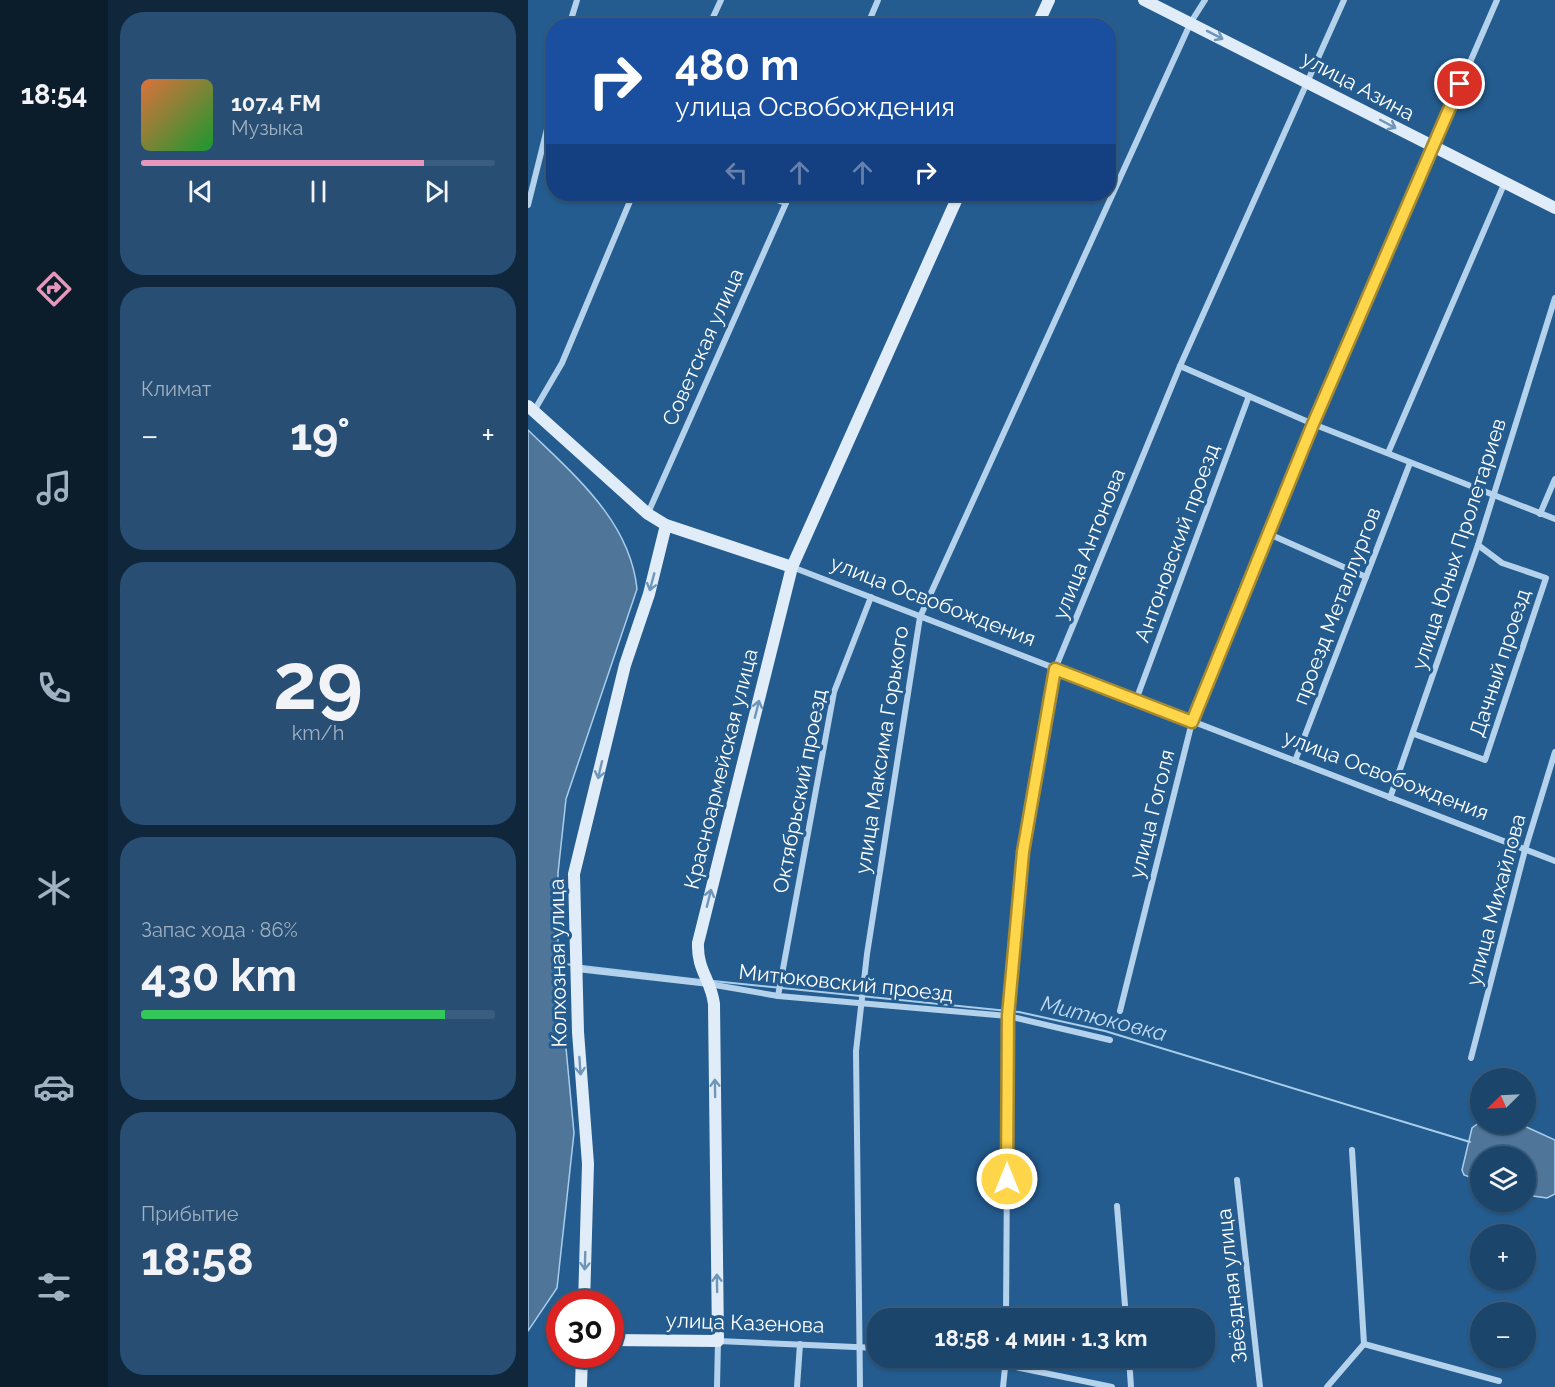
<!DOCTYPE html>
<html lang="ru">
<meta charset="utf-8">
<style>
:root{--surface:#1b456b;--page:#284f73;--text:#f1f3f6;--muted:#a0b1c1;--line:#395d7e;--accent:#e797bd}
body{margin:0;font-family:Raleway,sans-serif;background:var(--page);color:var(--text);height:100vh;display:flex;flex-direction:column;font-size:22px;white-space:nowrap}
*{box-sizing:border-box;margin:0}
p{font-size:20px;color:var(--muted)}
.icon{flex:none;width:33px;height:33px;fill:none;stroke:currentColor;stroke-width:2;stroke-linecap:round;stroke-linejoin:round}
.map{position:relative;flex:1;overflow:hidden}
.panel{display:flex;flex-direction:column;gap:12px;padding:12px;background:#0f263b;width:420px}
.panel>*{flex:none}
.guide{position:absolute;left:18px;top:18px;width:570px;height:183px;border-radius:24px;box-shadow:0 2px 4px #0004,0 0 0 2px var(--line);background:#1a4fa0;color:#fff;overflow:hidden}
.needle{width:39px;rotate:246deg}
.controls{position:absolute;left:942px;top:1068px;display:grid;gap:12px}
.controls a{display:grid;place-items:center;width:66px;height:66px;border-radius:50%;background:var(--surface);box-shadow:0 2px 4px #0004,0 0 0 2px var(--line);font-size:30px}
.speed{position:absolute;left:18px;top:1290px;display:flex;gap:12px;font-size:30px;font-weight:700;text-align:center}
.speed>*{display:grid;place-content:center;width:78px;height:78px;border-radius:50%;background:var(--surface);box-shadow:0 2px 4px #0004,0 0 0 2px var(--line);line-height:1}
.speed .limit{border:9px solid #d22;background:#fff;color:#111}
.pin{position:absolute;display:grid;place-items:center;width:51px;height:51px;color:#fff;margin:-26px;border:3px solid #fff;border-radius:50%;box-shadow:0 2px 6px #0007}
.me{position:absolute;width:66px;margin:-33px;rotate:0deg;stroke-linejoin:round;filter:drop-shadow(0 0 4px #0008)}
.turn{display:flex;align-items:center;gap:21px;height:126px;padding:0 30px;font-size:27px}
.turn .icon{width:78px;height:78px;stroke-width:2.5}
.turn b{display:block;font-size:42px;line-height:51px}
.lanes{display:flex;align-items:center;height:57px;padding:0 30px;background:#0003;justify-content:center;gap:30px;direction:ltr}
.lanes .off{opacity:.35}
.big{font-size:45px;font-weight:700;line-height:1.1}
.panel .tile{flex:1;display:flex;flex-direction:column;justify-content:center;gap:9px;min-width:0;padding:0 21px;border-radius:24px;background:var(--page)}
.panel .dial{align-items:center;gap:0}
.dial b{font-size:78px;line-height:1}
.song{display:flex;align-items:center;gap:18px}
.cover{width:72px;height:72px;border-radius:9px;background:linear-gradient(135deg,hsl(20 70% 55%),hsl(130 70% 35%))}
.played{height:6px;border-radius:3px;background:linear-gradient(90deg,var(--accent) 80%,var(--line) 80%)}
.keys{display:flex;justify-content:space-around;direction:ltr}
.heat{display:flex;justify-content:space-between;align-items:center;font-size:33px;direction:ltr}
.charge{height:9px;border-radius:4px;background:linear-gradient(90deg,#34c759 86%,var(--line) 0)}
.trip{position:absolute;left:339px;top:1308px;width:348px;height:60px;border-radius:24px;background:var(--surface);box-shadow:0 2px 4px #0004,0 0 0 2px var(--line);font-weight:700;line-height:60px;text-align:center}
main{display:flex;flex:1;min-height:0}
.menu{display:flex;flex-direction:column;width:108px;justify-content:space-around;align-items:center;background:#0b1c2b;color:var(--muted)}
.menu .icon{width:42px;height:42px}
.menu .on{color:var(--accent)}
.menu b{font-size:27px;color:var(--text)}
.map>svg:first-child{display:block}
</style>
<main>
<nav class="menu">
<b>18:54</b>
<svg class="icon on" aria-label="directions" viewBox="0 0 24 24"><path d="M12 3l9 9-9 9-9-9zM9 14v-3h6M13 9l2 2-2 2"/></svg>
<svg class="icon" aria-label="music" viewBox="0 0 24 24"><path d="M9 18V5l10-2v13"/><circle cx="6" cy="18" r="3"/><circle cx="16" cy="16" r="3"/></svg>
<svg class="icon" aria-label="phone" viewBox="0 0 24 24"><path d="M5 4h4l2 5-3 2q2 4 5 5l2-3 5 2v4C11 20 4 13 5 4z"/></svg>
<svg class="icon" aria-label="climate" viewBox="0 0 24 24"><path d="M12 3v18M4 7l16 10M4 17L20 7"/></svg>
<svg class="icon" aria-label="car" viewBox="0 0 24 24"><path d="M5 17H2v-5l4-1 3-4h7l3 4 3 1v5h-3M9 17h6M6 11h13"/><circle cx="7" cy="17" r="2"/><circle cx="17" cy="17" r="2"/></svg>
<svg class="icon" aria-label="filters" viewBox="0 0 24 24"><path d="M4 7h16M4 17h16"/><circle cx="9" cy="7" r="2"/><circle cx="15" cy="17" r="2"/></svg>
</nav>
<section class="panel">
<div class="tile">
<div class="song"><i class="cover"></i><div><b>107.4 FM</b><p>Музыка</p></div></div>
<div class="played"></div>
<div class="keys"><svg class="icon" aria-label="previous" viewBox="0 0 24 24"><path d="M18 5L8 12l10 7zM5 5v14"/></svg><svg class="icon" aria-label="pause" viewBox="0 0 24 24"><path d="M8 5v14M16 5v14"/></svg><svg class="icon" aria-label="next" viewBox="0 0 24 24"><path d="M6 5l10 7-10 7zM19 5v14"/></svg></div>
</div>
<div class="tile"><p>Климат</p>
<div class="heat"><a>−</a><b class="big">19°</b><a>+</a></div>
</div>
<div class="tile dial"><b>29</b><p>km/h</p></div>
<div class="tile"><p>Запас хода · 86%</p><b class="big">430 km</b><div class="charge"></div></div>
<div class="tile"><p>Прибытие</p><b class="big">18:58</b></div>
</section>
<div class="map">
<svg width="1027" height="1387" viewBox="0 0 1027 1387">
<rect width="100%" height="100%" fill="#245c8f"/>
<g fill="#4f7599" stroke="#a9ceec" stroke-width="1.5">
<path d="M0 430C47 476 102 521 109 589L38 799 30 873V963L46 1133 29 1288 0 1331Z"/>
<path d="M952 1122 992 1124 1027 1140V1194L1019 1198 998 1195V1156H952V1181L936 1175 934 1170 944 1128Z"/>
</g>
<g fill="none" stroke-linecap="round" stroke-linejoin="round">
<g stroke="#a9ceec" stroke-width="2">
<path d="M30 963 45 965"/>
<path d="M54 966 173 980"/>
<path d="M185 981 491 1012 577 1031 942 1142"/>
</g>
<g stroke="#b5d2ec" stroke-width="6">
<path d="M41 26 49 0"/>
<path d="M181 26 193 0"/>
<path d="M339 26 350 0"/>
<path d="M231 194 258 203"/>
<path d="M0 205 26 101"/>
<path d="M652 366 785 424 1027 519"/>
<path d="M6 411 34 363 105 194"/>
<path d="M860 453 977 182"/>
<path d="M120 513 262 194"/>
<path d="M1012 514 1027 479"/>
<path d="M741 534 838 577"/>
<path d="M264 567 1027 861"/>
<path d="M608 700 721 396"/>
<path d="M886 734 957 760 1018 578 974 563 950 545"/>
<path d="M767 761 882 463"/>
<path d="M862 798 950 545 1027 298"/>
<path d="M49 969 181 984 250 996 480 1016 582 1040"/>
<path d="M250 996 306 692 343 597"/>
<path d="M592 1011 664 722 785 424 969 0"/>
<path d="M943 1058 997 850 1027 752"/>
<path d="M709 1180 732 1387"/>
<path d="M589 1206 598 1318"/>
<path d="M478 1318 480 1016 495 852 527 669 652 366 816 0"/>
<path d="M836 1344 971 1381"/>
<path d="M421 1358 478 1365 584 1387"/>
<path d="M601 1358 603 1387"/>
<path d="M189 1387 190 1341 350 1348"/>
<path d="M269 1387 272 1344"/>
<path d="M332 1387 328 1051 339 954 392 617 663 22 677 0"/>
<path d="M475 1387 478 1358"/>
<path d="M799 1387 836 1344 824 1150"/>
</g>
<g stroke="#e0edf9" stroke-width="12">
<path d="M616 0 1027 208"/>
<path d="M509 26 521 0"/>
<path d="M0 406 120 514 138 525 264 567"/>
<path d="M56 1304 60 1164 50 1032 46 874 97 665 121 594 138 525"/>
<path d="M82 1340 190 1341 186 1004C183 979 169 971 170 943L264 567 431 194"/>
<path d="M53 1387 54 1354"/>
</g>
</g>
<defs><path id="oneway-shaft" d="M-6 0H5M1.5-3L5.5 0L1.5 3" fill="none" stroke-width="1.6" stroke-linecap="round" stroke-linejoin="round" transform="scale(1.5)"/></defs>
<g stroke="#6f96b9">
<use href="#oneway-shaft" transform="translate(687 35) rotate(27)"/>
<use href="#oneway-shaft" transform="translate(860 124) rotate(28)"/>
<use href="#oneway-shaft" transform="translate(124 582) rotate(105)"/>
<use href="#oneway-shaft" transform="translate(229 709) rotate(-76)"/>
<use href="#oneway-shaft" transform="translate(72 770) rotate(103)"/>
<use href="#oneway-shaft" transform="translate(181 898) rotate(-76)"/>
<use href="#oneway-shaft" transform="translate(52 1066) rotate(86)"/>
<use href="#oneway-shaft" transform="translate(187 1088) rotate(-91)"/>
<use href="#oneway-shaft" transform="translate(57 1261) rotate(92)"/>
<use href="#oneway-shaft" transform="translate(189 1283) rotate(-91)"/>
</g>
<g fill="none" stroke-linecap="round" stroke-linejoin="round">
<g stroke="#a68a30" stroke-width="15">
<path id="route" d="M479 1179 480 1016 495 852 527 669 664 722 785 424 932 84"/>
</g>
<use href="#route" stroke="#ffd54a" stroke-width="10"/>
</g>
<g text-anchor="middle" stroke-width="6" stroke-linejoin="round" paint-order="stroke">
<g font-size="21" fill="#fff" stroke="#245c8f">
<text transform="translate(830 86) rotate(28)" y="7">улица Азина</text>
<text transform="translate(175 347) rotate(-66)" y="7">Советская улица</text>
<text transform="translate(649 543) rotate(-70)" y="7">Антоновский проезд</text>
<text transform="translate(561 544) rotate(-68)" y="7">улица Антонова</text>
<text transform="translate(931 544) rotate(-72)" y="7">улица Юных Пролетариев</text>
<text transform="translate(405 601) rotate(21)" y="7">улица Освобождения</text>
<text transform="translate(809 606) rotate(-69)" y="7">проезд Металлургов</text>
<text transform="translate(972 663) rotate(-72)" y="7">Дачный проезд</text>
<text transform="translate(354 750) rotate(-81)" y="7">улица Максима Горького</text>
<text transform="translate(193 769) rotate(-76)" y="7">Красноармейская улица</text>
<text transform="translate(858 775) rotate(21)" y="7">улица Освобождения</text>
<text transform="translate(272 791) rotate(-79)" y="7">Октябрьский проезд</text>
<text transform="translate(624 814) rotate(-76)" y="7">улица Гоголя</text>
<text transform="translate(968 900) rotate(-75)" y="7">улица Михайлова</text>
<text transform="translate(30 963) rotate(-91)" y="7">Колхозная улица</text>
<text transform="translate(318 983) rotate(6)" y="7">Митюковский проезд</text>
<text transform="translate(704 1286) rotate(-96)" y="7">Звёздная улица</text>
<text transform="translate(217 1323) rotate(2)" y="7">улица Казенова</text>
</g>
<g font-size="22" font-style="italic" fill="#c1dcf3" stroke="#245c8f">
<text transform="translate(576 1018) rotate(14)" y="8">Митюковка</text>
</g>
</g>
</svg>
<div class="controls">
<a><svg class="needle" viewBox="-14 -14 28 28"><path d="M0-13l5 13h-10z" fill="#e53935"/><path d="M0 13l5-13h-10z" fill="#a0b1c1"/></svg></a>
<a><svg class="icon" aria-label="layers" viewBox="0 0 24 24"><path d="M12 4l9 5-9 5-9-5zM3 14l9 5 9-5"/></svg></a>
<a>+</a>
<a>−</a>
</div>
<div class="speed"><div class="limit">30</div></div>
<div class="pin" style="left:932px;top:84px;background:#d93025"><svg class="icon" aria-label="arrive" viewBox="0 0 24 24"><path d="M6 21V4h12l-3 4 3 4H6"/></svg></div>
<svg class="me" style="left:479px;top:1179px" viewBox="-20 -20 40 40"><circle r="17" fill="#ffd54a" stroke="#fff" stroke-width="3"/><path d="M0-11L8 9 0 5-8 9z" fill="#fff"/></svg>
<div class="trip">18:58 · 4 мин · 1.3 km</div>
<div class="guide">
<div class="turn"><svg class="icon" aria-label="right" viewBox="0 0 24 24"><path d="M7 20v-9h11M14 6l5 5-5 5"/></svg><div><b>480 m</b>улица Освобождения</div></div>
<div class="lanes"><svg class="icon off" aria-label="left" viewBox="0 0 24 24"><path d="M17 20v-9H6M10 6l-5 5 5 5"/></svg><svg class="icon off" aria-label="ahead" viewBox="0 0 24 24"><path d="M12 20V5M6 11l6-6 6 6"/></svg><svg class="icon off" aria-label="ahead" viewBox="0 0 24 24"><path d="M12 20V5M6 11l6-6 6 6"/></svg><svg class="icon" aria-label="right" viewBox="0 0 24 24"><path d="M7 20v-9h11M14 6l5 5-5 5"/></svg></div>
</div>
</div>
</main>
